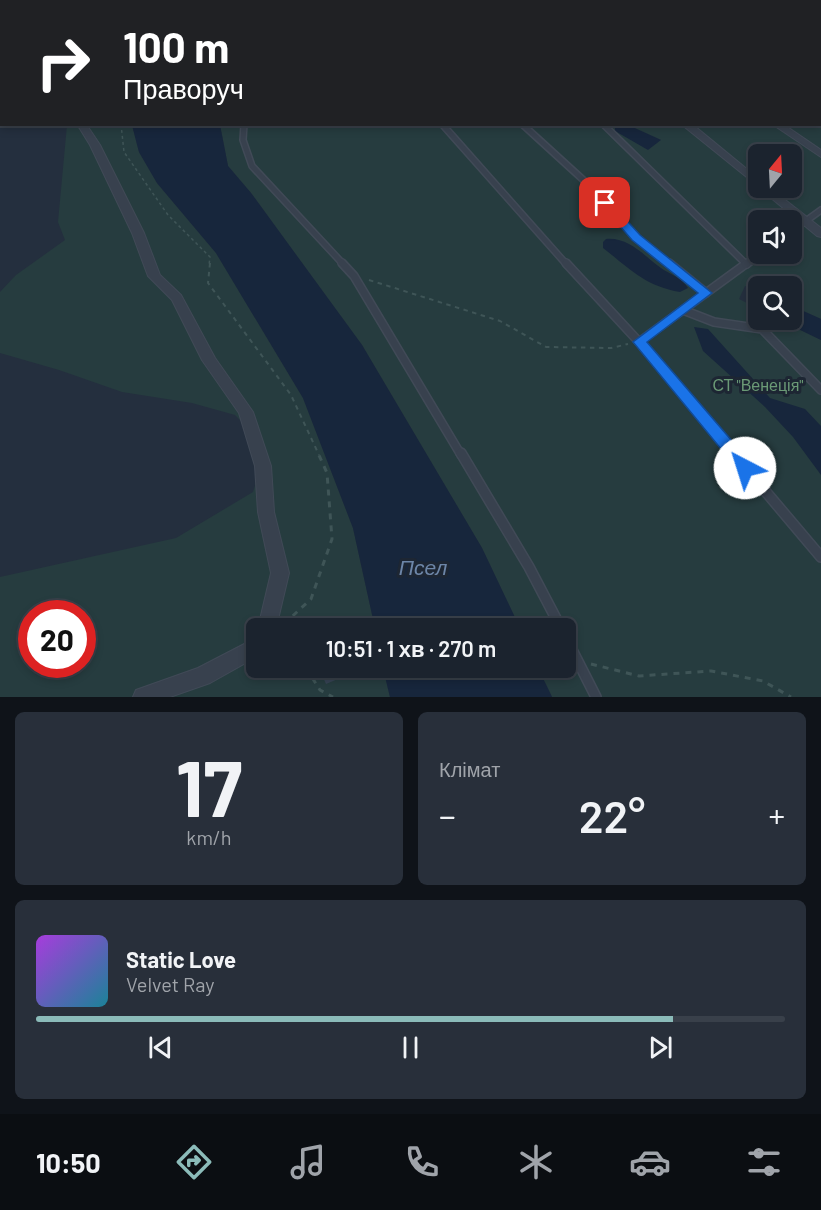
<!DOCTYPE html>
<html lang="uk">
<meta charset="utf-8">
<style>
:root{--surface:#1b232e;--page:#282f3a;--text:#f1f3f6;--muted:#a0a4aa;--line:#39404a;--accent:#8bbbb9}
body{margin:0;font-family:Barlow,sans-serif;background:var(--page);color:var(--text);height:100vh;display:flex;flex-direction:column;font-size:22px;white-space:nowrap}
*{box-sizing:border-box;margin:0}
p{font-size:20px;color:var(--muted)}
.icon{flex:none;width:33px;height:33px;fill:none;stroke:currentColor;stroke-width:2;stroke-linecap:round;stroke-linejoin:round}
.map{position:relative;height:697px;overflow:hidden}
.panel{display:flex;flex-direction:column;gap:15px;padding:15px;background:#0f1319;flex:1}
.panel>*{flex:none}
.guide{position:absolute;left:0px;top:0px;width:822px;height:126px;box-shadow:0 3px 9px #0003,0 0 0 2px var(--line);background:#202124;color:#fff;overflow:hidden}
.needle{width:39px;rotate:18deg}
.tools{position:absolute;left:748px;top:144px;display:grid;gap:12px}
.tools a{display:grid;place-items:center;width:54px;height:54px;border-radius:9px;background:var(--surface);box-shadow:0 3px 9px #0003,0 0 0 2px var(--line);font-size:30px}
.speed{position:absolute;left:18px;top:600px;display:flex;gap:12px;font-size:30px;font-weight:700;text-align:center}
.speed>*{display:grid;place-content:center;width:78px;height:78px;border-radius:50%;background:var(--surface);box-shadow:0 3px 9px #0003,0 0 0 2px var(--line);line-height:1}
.speed .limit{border:9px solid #d22;background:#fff;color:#111}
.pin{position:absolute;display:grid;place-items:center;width:51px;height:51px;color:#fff;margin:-26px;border-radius:12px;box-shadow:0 3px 9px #0006}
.me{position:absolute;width:66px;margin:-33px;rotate:320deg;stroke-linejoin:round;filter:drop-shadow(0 0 4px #0008)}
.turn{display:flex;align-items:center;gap:21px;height:126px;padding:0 24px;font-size:27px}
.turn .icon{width:78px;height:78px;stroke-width:2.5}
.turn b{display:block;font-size:42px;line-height:51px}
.big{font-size:45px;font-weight:600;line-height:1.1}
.panel .widget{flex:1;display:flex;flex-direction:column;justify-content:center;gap:9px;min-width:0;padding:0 21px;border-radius:9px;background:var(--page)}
.panel .dial{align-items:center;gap:0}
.dial b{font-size:78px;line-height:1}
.song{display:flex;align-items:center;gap:18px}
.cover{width:72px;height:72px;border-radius:9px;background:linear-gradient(135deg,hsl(280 70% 55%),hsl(190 70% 35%))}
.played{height:6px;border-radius:3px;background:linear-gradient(90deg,var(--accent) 85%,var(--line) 85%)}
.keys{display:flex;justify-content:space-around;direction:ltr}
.heat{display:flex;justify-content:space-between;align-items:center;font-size:33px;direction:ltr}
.panel .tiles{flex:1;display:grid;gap:15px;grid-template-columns:1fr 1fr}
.widget:last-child{grid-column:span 2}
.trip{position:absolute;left:246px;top:618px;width:330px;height:60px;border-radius:9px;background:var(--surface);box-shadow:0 3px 9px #0003,0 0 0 2px var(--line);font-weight:600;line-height:60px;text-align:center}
.dock{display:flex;height:96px;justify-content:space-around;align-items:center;background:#0b0e12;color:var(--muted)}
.dock .icon{width:42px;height:42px}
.dock .current{color:var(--accent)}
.dock b{font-size:27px;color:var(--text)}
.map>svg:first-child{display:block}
</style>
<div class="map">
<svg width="821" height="697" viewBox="0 0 821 697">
<rect width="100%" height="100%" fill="#242f3e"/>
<g fill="#263c3f" fill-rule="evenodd">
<path d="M379 0H821V319L792 306V286H759V292L745 286 739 299 759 309V320H780L821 340V697H552L538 668H566V628H520L482 548 362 345 251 193 228 166 220 125H615V131L661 140 628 125 820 124V2L375 1ZM759 154H792V188H759ZM759 220H792V254H759Z"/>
<path d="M67 125H132L139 152 157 183 216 253 303 398 353 528 375 628H256V668H383L390 697H0V577L176 538 253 492 259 473 251 431 235 415 192 403 122 392 59 370 0 353V292L16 275 65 240 58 222ZM32 614H82V664H32Z"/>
</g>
<g fill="#17263c">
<path d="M132 125H220L228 166 251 193 362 345 482 548 520 628H375L353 528 303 398 216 253 157 183 139 152Z"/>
<path d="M615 125H628L661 140 648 150 615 131Z"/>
<path d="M606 239C629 237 644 256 661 268 671 275 681 277 688 288L680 292C645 286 630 269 603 248V242Z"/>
<path d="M792 306 821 319V340L780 320H792Z"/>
<path d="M694 327 708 329 770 398 805 409 821 426V475L793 437 765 407 703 351Z"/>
<path d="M383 668H538L552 697H390Z"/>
</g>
<path fill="#364354" d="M319 668H341L345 676 326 684Z"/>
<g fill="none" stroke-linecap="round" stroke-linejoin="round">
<g stroke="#414a57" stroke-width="6">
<g id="service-far3">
<path d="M729 0 732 2"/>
<path d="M796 0 799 2"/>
<path d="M411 2 416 0"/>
<path d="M462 2 466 0"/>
<path d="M539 2 547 0"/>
<path d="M702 2 705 0"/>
</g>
</g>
<g stroke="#414a57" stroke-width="8">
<g id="service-far2">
<path d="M244 124 243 140 252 166 344 265"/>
<path d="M442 124 567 265"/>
<path d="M522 124 590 186 636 237 671 265"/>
<path d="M603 124 747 265"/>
<path d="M792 231 821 210"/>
<path d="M748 264 762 254"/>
</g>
</g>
<g stroke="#414a57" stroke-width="10">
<g id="service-far1">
<path d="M342 263 354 276 461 455"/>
<path d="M566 263 639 342 747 263"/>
<path d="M669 263 706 293"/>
<path d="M683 310 714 322 762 329 821 390"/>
<path d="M639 342 734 455"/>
</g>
</g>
<g stroke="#414a57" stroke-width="12">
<g id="service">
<path d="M461 453 529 567 561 628"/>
<path d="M733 453 821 557"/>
<path d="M566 638 596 697"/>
</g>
</g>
<g stroke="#414a57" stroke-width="2">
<g id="minor">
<path d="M58 0H68L69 2H59Z"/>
<path d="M592 0H600L601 2H593Z"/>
<rect x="820" y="96" width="1" height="6"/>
<path d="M77 124H86L100 145 144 233 160 275 181 295 215 358 253 412 271 466 274 512 289 573 276 628H258L271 573 258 512 255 466 239 413 202 360 172 300 148 276 132 233 90 145Z"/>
<path d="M681 124H692L759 179V187Z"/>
<path d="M772 124H783L821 150V157Z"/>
<path d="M759 188H770L821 228V237L817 236Z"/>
<path d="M256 638V657L210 683 170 697H133L136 690 198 668Z"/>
</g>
</g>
<path stroke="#3f5557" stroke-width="1.5" stroke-dasharray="3 3" stroke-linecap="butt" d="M121 124 124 152 168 215 210 257 209 265"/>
<g stroke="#3f5557" stroke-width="2" stroke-dasharray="4.5 4.5" stroke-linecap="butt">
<path d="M210 263 208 283 291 395 319 455"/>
<path d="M369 280 500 321 546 347 611 348 628 344"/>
</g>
<g stroke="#3f5557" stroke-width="3" stroke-dasharray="6 6" stroke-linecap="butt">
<path d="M284 624 311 599 332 539 327 473 318 453"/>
<path d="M591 664 639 676 711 671 763 681 791 697"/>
<path d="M306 668 320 690 333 697"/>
</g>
<use href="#service-far3" stroke="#38414e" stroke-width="4.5"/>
<use href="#service-far2" stroke="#38414e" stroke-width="5"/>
<use href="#service-far1" stroke="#38414e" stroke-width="7"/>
<use href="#service" stroke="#38414e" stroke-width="9"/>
<use href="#minor" fill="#38414e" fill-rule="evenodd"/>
</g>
<path fill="#1a73e8" stroke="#114b97" stroke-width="1.5" d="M605 200 609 201 640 235 712 293 647 342 751 463 753 468 751 472H740L633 342 698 293 632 240 600 203Z"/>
<g text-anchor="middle" stroke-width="6" stroke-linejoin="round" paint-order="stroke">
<g font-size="16" fill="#6b9a76" stroke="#1d2633">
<text x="758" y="391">СТ "Венеція"</text>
</g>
<g font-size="21" font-style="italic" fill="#6d86a8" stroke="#1d2633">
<text x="423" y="575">Псел</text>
</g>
</g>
</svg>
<div class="tools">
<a><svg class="needle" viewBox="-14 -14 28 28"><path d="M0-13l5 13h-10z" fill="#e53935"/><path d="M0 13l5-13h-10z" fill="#a0a4aa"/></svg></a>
<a><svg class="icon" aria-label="sound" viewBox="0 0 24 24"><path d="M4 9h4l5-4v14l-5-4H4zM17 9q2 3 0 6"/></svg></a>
<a><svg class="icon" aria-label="search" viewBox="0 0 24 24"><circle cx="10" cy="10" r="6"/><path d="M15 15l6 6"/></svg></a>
</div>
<div class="speed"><div class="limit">20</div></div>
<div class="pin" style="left:605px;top:203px;background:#d93025"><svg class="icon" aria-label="arrive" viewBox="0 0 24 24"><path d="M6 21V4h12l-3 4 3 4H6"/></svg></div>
<svg class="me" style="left:745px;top:468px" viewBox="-20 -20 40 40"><circle r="19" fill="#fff"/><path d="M0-13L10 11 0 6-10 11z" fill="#1a73e8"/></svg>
<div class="trip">10:51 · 1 хв · 270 m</div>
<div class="guide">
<div class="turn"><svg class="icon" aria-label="right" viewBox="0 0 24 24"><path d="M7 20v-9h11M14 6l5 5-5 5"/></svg><div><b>100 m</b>Праворуч</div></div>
</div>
</div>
<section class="panel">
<div class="tiles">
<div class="widget dial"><b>17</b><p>km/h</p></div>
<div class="widget"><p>Клімат</p>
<div class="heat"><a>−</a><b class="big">22°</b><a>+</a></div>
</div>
<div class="widget">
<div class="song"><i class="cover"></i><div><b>Static Love</b><p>Velvet Ray</p></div></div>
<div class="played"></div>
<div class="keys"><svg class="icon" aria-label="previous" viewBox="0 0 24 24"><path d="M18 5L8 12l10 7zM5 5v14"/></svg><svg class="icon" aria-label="pause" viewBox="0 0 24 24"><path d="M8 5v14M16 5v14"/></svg><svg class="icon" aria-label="next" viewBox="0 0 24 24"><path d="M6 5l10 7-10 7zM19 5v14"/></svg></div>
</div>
</div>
</section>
<nav class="dock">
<b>10:50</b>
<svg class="icon current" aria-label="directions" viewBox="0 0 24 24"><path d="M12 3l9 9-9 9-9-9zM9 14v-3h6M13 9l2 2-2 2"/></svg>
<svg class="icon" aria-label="music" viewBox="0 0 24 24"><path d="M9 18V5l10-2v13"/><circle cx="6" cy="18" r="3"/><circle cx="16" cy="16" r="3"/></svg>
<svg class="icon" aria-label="phone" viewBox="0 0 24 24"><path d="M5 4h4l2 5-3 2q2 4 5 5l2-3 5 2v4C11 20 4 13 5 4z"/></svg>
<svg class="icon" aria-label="climate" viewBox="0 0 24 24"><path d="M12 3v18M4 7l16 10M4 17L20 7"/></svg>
<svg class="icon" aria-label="car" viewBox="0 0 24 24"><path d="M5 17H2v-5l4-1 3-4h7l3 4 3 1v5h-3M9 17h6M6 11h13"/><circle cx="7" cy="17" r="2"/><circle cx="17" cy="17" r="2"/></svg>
<svg class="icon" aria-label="filters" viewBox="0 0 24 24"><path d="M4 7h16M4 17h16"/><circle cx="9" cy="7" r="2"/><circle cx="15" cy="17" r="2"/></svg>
</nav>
